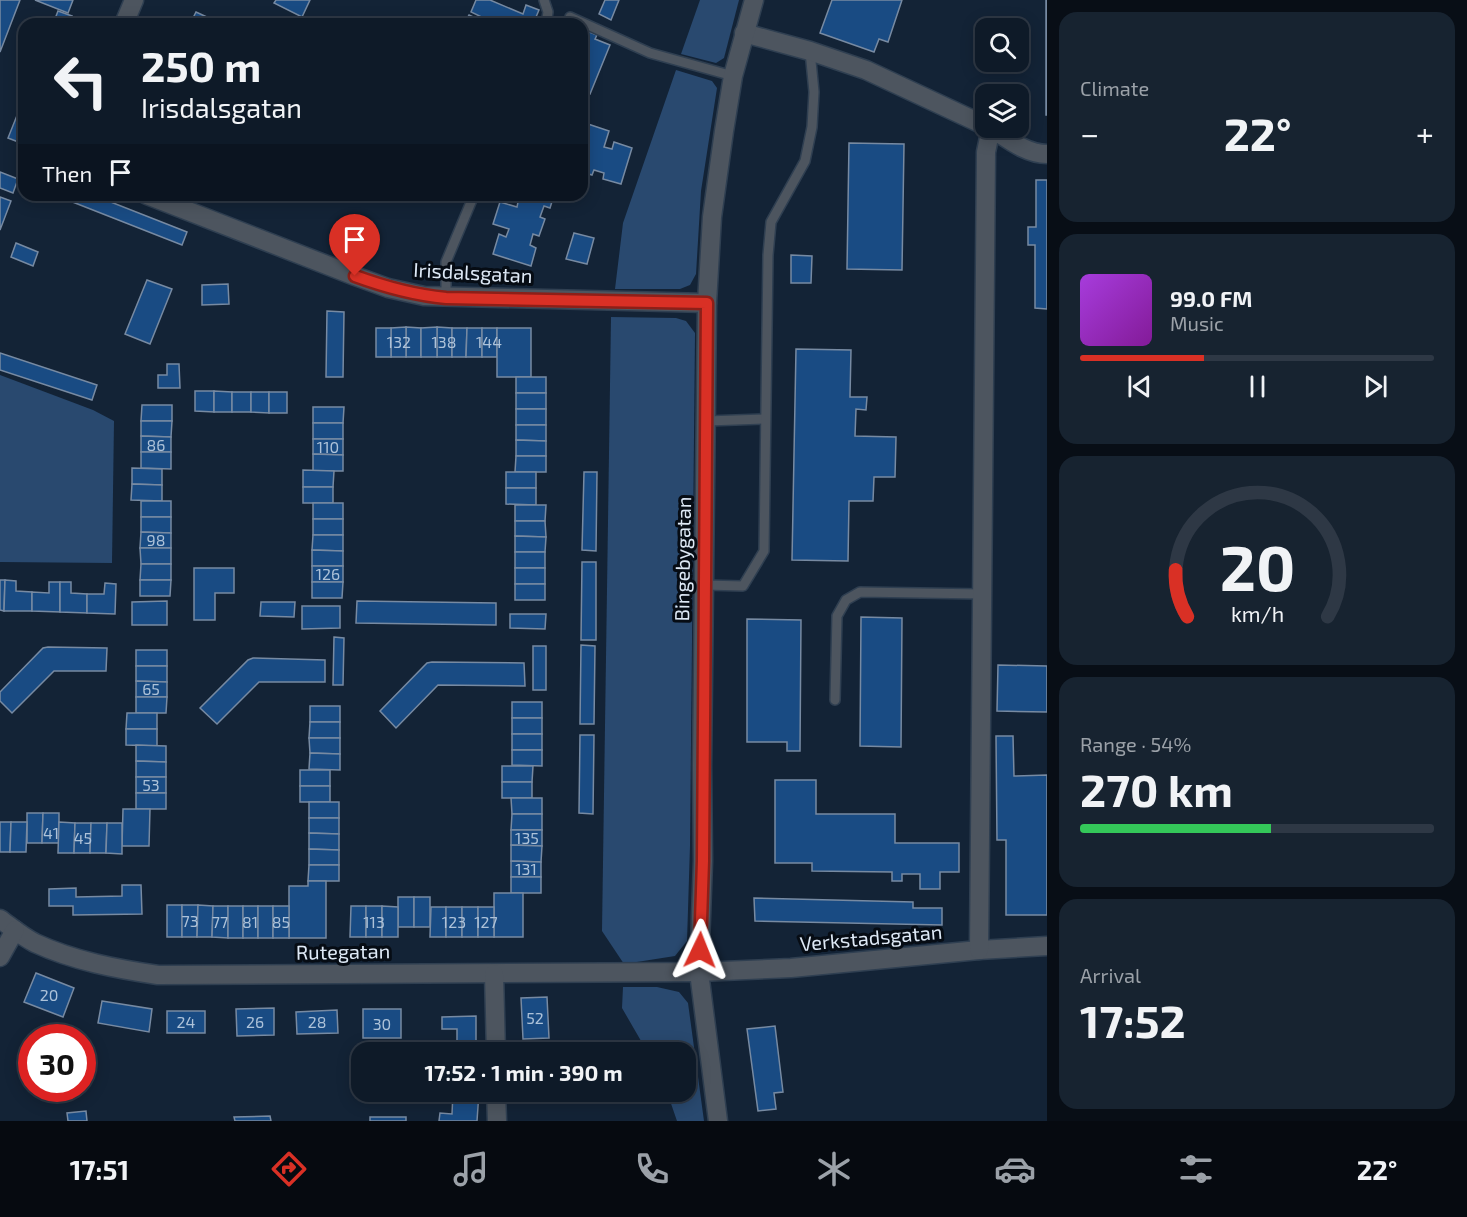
<!DOCTYPE html>
<meta charset="utf-8">
<style>
:root{--surface:#0e1a28;--page:#172330;--text:#f1f3f6;--muted:#9ba1a8;--line:#2e3845;--accent:#d93025}
body{margin:0;font-family:"Exo 2",sans-serif;background:var(--page);color:var(--text);height:100vh;display:flex;flex-direction:column;font-size:22px;white-space:nowrap}
*{box-sizing:border-box;margin:0}
p{font-size:20px;color:var(--muted)}
.icon{flex:none;width:33px;height:33px;fill:none;stroke:currentColor;stroke-width:2;stroke-linecap:round;stroke-linejoin:round}
.map{position:relative;flex:1;overflow:hidden}
.details{display:flex;flex-direction:column;gap:12px;padding:12px;background:#080e16;width:420px}
.details>*{flex:none}
.hud{position:absolute;left:18px;top:18px;width:570px;height:183px;border-radius:18px;box-shadow:0 3px 15px #0003,0 0 0 2px var(--line);background:#0e1a28;color:var(--text);overflow:hidden}
.fabs{position:absolute;left:975px;top:18px;display:grid;gap:12px}
.fabs a{display:grid;place-items:center;width:54px;height:54px;border-radius:12px;background:var(--surface);box-shadow:0 3px 15px #0003,0 0 0 2px var(--line);font-size:30px}
.speed{position:absolute;left:18px;top:1024px;display:flex;gap:12px;font-size:30px;font-weight:700;text-align:center}
.speed>*{display:grid;place-content:center;width:78px;height:78px;border-radius:50%;background:var(--surface);box-shadow:0 3px 15px #0003,0 0 0 2px var(--line);line-height:1}
.speed .limit{border:9px solid #d22;background:#fff;color:#111}
.pin{position:absolute;display:grid;place-items:center;width:51px;height:51px;color:#fff;margin:-62px -26px;border-radius:50% 50% 50% 0;rotate:-45deg;box-shadow:0 0 6px #0007}
.pin .icon{rotate:45deg}
.me{position:absolute;width:66px;margin:-33px;rotate:2deg;stroke-linejoin:round;filter:drop-shadow(0 0 4px #0008)}
.turn{display:flex;align-items:center;gap:21px;height:126px;padding:0 24px;font-size:27px}
.turn .icon{width:78px;height:78px;stroke-width:2.5}
.turn b{display:block;font-size:42px;line-height:51px}
.then{display:flex;align-items:center;height:57px;padding:0 24px;background:#0003;gap:12px;font-size:22px}
.big{font-size:45px;font-weight:700;line-height:1.1}
.details .card{flex:1;display:flex;flex-direction:column;justify-content:center;gap:9px;min-width:0;padding:0 21px;border-radius:18px;background:var(--page)}
.details .dial{align-items:center;gap:0}
.dial svg{height:156px;overflow:visible;fill:none;stroke:var(--line);stroke-width:7;stroke-linecap:round;text-anchor:middle}
.dial text{fill:var(--text);stroke:none}
.song{display:flex;align-items:center;gap:18px}
.cover{width:72px;height:72px;border-radius:9px;background:linear-gradient(135deg,hsl(280 70% 55%),hsl(290 70% 35%))}
.played{height:6px;border-radius:3px;background:linear-gradient(90deg,var(--accent) 35%,var(--line) 35%)}
.keys{display:flex;justify-content:space-around;direction:ltr}
.heat{display:flex;justify-content:space-between;align-items:center;font-size:33px;direction:ltr}
.charge{height:9px;border-radius:4px;background:linear-gradient(90deg,#34c759 54%,var(--line) 0)}
.trip{position:absolute;left:351px;top:1042px;width:345px;height:60px;border-radius:18px;background:var(--surface);box-shadow:0 3px 15px #0003,0 0 0 2px var(--line);font-weight:700;line-height:60px;text-align:center}
.dock{display:flex;height:96px;justify-content:space-around;align-items:center;background:#060a10;color:var(--muted)}
.dock .icon{width:42px;height:42px}
.dock .current{color:var(--accent)}
.dock b{font-size:27px;color:var(--text)}
main{display:flex;flex:1;min-height:0}
.map>svg:first-child{display:block}
</style>
<main>
<div class="map">
<svg width="1047" height="1121" viewBox="0 0 1047 1121">
<rect width="100%" height="100%" fill="#132336"/>
<g fill="#29496f">
<path d="M700 0H739L724 58 716 63 681 54Z"/>
<path d="M676 70 712 81 717 88 701 191 696 274 690 285 680 289H615L623 223Z"/>
<path d="M611 317 676 318 686 321 695 333 690 846 687 941 675 956 624 964 602 931Z"/>
<path d="M0 375 93 410 114 421 112 563 0 562Z"/>
<path d="M623 987H657L679 992 688 1003 704 1121H677L667 1092H686V1053H648L622 1008Z"/>
</g>
<g fill="#194b83" stroke="#778aa2" stroke-width="1.5">
<path d="M0 0H20L0 52Z"/>
<path d="M35 0H73L68 13Z"/>
<path d="M276 0H310L302 17 274 3Z"/>
<path d="M476 0H490L523 14 526 5 539 10 533 24H496L471 12Z"/>
<path d="M605 0H619L611 20 599 14Z"/>
<path d="M832 0H902L888 42 879 39 874 52 820 33Z"/>
<rect x="1046" y="0" width="1" height="115"/>
<path d="M58 11 72 16 68 24H53Z"/>
<path d="M196 12 222 24H190Z"/>
<path d="M469 15 488 24H464Z"/>
<path d="M582 29 597 35 595 39 610 45 590 94 582 91V50L587 52 588 49 582 46Z"/>
<path d="M24 98V137L21 143 8 138Z"/>
<path d="M588 124 609 131 604 147 612 149 614 142 632 148 621 184 603 179 604 173 594 170 592 175 582 172V137Z"/>
<path d="M849 143 904 144 902 270 847 269Z"/>
<path d="M0 172 18 179 13 193 0 188Z"/>
<path d="M1036 180H1047V309L1035 308V245H1028V227H1036Z"/>
<path d="M72 195H93L187 232 182 245 70 201Z"/>
<path d="M512 195H554L550 208 544 206 540 217 545 219 539 236 533 234 530 245 536 248 531 266 493 254 499 234 506 237 509 229 493 224 500 202 517 207 519 197Z"/>
<path d="M0 197 11 201 0 230Z"/>
<path d="M574 233 594 238 587 264 566 259Z"/>
<path d="M16 243 38 252 33 266 11 257Z"/>
<path d="M791 255 812 256 811 283H791Z"/>
<path d="M147 280 172 289 150 344 125 334Z"/>
<path d="M228 284 229 304 202 305V285Z"/>
<path d="M327 311 344 312 343 377H326Z"/>
<path d="M406 327 421 328V357H406Z"/>
<path d="M406 327V357H391V328Z"/>
<path d="M437 327 452 328V357H437Z"/>
<path d="M437 327V357H421V328Z"/>
<rect x="376" y="328" width="15" height="29"/>
<path d="M452 328H467L466 357H452Z"/>
<path d="M467 328H482V357H466Z"/>
<rect x="482" y="328" width="15" height="29"/>
<rect x="497" y="328" width="34" height="49"/>
<path d="M796 349 851 350 850 397H867L866 410 856 409 855 436 896 437 895 477H874L873 501H849L848 561 792 560Z"/>
<path d="M0 353 97 385 92 400 0 370Z"/>
<path d="M167 364H179L180 388H158V375H167Z"/>
<rect x="516" y="377" width="30" height="16"/>
<path d="M195 391H214V412L195 411Z"/>
<path d="M214 391 232 392V412H214Z"/>
<rect x="232" y="392" width="19" height="20"/>
<path d="M251 392H269V413L251 412Z"/>
<rect x="269" y="392" width="18" height="21"/>
<rect x="516" y="393" width="30" height="16"/>
<path d="M142 405H172V421H141Z"/>
<path d="M313 407H344L343 423H313Z"/>
<rect x="516" y="409" width="30" height="16"/>
<path d="M141 421H172L171 437 141 436Z"/>
<rect x="313" y="423" width="30" height="16"/>
<path d="M516 425H546V441L516 440Z"/>
<path d="M141 436 171 437V452H141Z"/>
<path d="M313 439H343V455L313 454Z"/>
<path d="M516 440 546 441V456H516Z"/>
<path d="M141 452H171V469L141 468Z"/>
<path d="M313 454 343 455V471H313Z"/>
<path d="M516 456H546V472H515Z"/>
<path d="M132 468 162 469V485L132 484Z"/>
<path d="M303 470 334 471 333 487H303Z"/>
<rect x="506" y="472" width="30" height="16"/>
<path d="M584 472H597L596 551 582 550Z"/>
<path d="M132 484 162 485V501L131 500Z"/>
<rect x="303" y="487" width="30" height="16"/>
<path d="M506 488H536V505L506 504Z"/>
<rect x="141" y="501" width="30" height="16"/>
<rect x="313" y="503" width="30" height="16"/>
<path d="M515 505H546L545 521H515Z"/>
<path d="M141 517H171V533L141 532Z"/>
<rect x="313" y="519" width="30" height="16"/>
<path d="M515 521H545L546 537 515 536Z"/>
<path d="M141 532 171 533V548H140Z"/>
<path d="M313 535H343V551L312 550Z"/>
<path d="M515 536 546 537 545 552H515Z"/>
<path d="M140 548H171V564H141Z"/>
<path d="M312 550 343 551V566H312Z"/>
<rect x="515" y="552" width="30" height="16"/>
<path d="M582 562H596V640H581Z"/>
<path d="M141 564H171V580H140Z"/>
<rect x="312" y="566" width="31" height="16"/>
<path d="M194 568H234V593H215V620H194Z"/>
<rect x="515" y="568" width="30" height="16"/>
<path d="M0 580H5L4 611 0 610Z"/>
<path d="M5 580 16 581V591L32 592V611H4Z"/>
<path d="M140 580H171L170 596H140Z"/>
<path d="M49 582H60V612L32 611V592L49 593Z"/>
<path d="M60 582H71V593L87 594V613L60 612Z"/>
<path d="M312 582H343L342 598H312Z"/>
<path d="M105 583 116 584 115 614 87 613V594H104Z"/>
<rect x="515" y="584" width="30" height="16"/>
<path d="M167 601V625H132V602Z"/>
<path d="M357 601 496 603V625L356 623Z"/>
<path d="M261 602H295L294 617 260 616Z"/>
<path d="M302 606H340V628L302 629Z"/>
<path d="M510 614H546L545 629 510 628Z"/>
<path d="M861 617 902 618 901 747 860 746Z"/>
<path d="M747 619 801 620 800 751H787V742H747Z"/>
<path d="M334 637 344 638 343 685H333Z"/>
<path d="M581 645 595 646 594 724H580Z"/>
<rect x="533" y="646" width="13" height="44"/>
<path d="M48 647 107 648 106 671H54L12 713 0 701V692L43 648Z"/>
<rect x="136" y="650" width="31" height="16"/>
<path d="M253 658 325 660V682H259L217 724 200 708 248 660Z"/>
<path d="M432 662 524 663 525 686 438 685 396 728 380 711 427 663Z"/>
<path d="M998 665 1047 666V712L997 711Z"/>
<path d="M136 666H167V682L136 681Z"/>
<path d="M136 681 167 682V697H136Z"/>
<path d="M136 697H167L166 713H136Z"/>
<rect x="512" y="702" width="30" height="16"/>
<rect x="310" y="706" width="30" height="16"/>
<path d="M127 713H157V729H126Z"/>
<rect x="512" y="718" width="30" height="16"/>
<path d="M310 722H340V738H309Z"/>
<path d="M126 729H157V746L126 745Z"/>
<rect x="512" y="734" width="30" height="16"/>
<path d="M580 735H594L593 814 579 813Z"/>
<path d="M996 736H1013L1014 776 1047 775V915H1006V840H997Z"/>
<path d="M309 738H340V754L310 753Z"/>
<path d="M136 745 166 746V762L136 761Z"/>
<path d="M512 750H542V766L512 765Z"/>
<path d="M310 753 340 754V770L309 769Z"/>
<path d="M136 761 166 762V777H136Z"/>
<path d="M502 766H533L532 782H502Z"/>
<rect x="300" y="770" width="30" height="16"/>
<rect x="136" y="777" width="30" height="16"/>
<path d="M775 780H816V814H895V843H959V872H940V889H920V874H902V881H892V872L812 871V863H775Z"/>
<rect x="502" y="782" width="30" height="16"/>
<rect x="300" y="786" width="30" height="16"/>
<rect x="136" y="793" width="30" height="16"/>
<path d="M511 798H542V814H512Z"/>
<rect x="309" y="802" width="30" height="16"/>
<path d="M123 809H150L149 846H122Z"/>
<path d="M27 813H43L42 843H27Z"/>
<path d="M43 813H59V843H42Z"/>
<path d="M512 814H542V830H511Z"/>
<path d="M309 818H339V834L309 833Z"/>
<path d="M0 822H11L10 852H0Z"/>
<path d="M11 822H27L26 852H10Z"/>
<path d="M59 822 75 823 74 853H58Z"/>
<path d="M75 823H91L90 853H74Z"/>
<path d="M91 823H107L106 853H90Z"/>
<path d="M107 823H122V854L106 853Z"/>
<path d="M511 830H542V846L511 845Z"/>
<path d="M309 833 339 834V850L309 849Z"/>
<path d="M511 845 542 846 541 862 511 861Z"/>
<path d="M309 849 339 850V865H309Z"/>
<path d="M511 861 541 862V877H511Z"/>
<path d="M309 865H339V881H308Z"/>
<rect x="511" y="877" width="30" height="16"/>
<path d="M308 881H326V938H289V886H308Z"/>
<path d="M122 885H141L142 914 73 915V906H49V889L76 888V897L122 896Z"/>
<rect x="494" y="893" width="29" height="44"/>
<rect x="398" y="897" width="16" height="30"/>
<rect x="414" y="897" width="16" height="30"/>
<path d="M754 898 913 902V908H942V925L755 921Z"/>
<rect x="167" y="905" width="15" height="32"/>
<path d="M182 905H198L197 937H182Z"/>
<path d="M198 905 213 906 212 937H197Z"/>
<path d="M213 906H228V938L212 937Z"/>
<rect x="228" y="906" width="15" height="32"/>
<rect x="243" y="906" width="15" height="32"/>
<rect x="258" y="906" width="15" height="32"/>
<rect x="273" y="906" width="16" height="32"/>
<path d="M351 906H366V937H350Z"/>
<rect x="366" y="906" width="16" height="31"/>
<path d="M382 906 398 907V937H382Z"/>
<path d="M431 907H446V937H430Z"/>
<rect x="446" y="907" width="16" height="30"/>
<rect x="462" y="907" width="16" height="30"/>
<rect x="478" y="907" width="16" height="30"/>
<path d="M36 973 74 988 63 1017 24 1002Z"/>
<path d="M547 997 549 1038 523 1039 521 998Z"/>
<path d="M102 1001 152 1009 149 1032 98 1023Z"/>
<path d="M274 1008V1035L237 1036 236 1009Z"/>
<rect x="363" y="1009" width="38" height="29"/>
<path d="M337 1010 338 1033 297 1034 296 1012Z"/>
<rect x="167" y="1011" width="38" height="22"/>
<path d="M476 1016V1053H457V1029H442V1017Z"/>
<path d="M775 1026 783 1092 774 1093 776 1109 758 1111 747 1029Z"/>
<path d="M453 1092H479L477 1121H439L440 1113 452 1114Z"/>
<path d="M521 1092H550V1098L521 1099Z"/>
<path d="M86 1111 87 1121H68L67 1113Z"/>
<path d="M270 1116 271 1121H235L234 1117Z"/>
<rect x="370" y="1117" width="36" height="4"/>
</g>
<g fill="none" stroke-linecap="round" stroke-linejoin="round">
<g stroke="#2f3f51" stroke-width="12">
<g id="lane">
<path d="M544 0 548 12 546 24"/>
<path d="M570 17 650 53 733 76"/>
<path d="M446 298V262L474 195"/>
<path d="M707 421 764 419"/>
<path d="M705 585 743 586 764 551 768 255 771 222 805 161 812 127 814 92 810 51"/>
<path d="M835 700 837 616 846 600 860 592 982 594"/>
</g>
</g>
<g stroke="#2f3f51" stroke-width="21">
<g id="street">
<path d="M124 24 134 0"/>
<path d="M744 33 810 51 866 70 986 126"/>
<path d="M147 195 355 276 388 288 424 296 707 303"/>
<path d="M0 919C11 927 23 937 35 943 74 961 117 969 158 975L699 972 791 968 979 950 1047 946"/>
<path d="M979 950 986 152 991 128C1008 139 1026 154 1047 154"/>
<path d="M0 957 15 930"/>
<path d="M494 974 496 1053"/>
<path d="M496 1092 497 1121"/>
<path d="M718 1121 699 972 703 861 702 766 707 303 712 217 724 131 733 76 754 0"/>
</g>
</g>
<use href="#lane" stroke="#4d555f" stroke-width="9"/>
<use href="#street" stroke="#4d555f" stroke-width="18"/>
</g>
<g fill="none" stroke-linecap="round" stroke-linejoin="round">
<g stroke="#8d1f18" stroke-width="15">
<path id="route" d="M355 276C385 287 414 295 446 298L707 303 703 861 700 950"/>
</g>
<use href="#route" stroke="#d93025" stroke-width="10"/>
</g>
<g text-anchor="middle" stroke-width="6" stroke-linejoin="round" paint-order="stroke">
<g font-size="16" fill="#adc2d9">
<text x="399" y="348">132</text>
<text x="444" y="348">138</text>
<text x="489" y="348">144</text>
<text x="156" y="451">86</text>
<text x="328" y="453">110</text>
<text x="156" y="546">98</text>
<text x="328" y="580">126</text>
<text x="151" y="695">65</text>
<text x="151" y="791">53</text>
<text x="51" y="839">41</text>
<text x="83" y="844">45</text>
<text x="527" y="844">135</text>
<text x="526" y="875">131</text>
<text x="190" y="927">73</text>
<text x="220" y="928">77</text>
<text x="250" y="928">81</text>
<text x="281" y="928">85</text>
<text x="374" y="928">113</text>
<text x="454" y="928">123</text>
<text x="486" y="928">127</text>
<text x="49" y="1001">20</text>
<text x="535" y="1024">52</text>
<text x="186" y="1028">24</text>
<text x="255" y="1028">26</text>
<text x="317" y="1028">28</text>
<text x="382" y="1030">30</text>
</g>
<g font-size="20" fill="#dee9f6" stroke="#060c14">
<text transform="translate(473 273) rotate(3)" y="7">Irisdalsgatan</text>
<text transform="translate(683 559) rotate(-89)" y="7">Bingebygatan</text>
<text transform="translate(871 938) rotate(-5)" y="7">Verkstadsgatan</text>
<text transform="translate(343 952) rotate(-1)" y="7">Rutegatan</text>
</g>
</g>
</svg>
<div class="fabs">
<a><svg class="icon" aria-label="search" viewBox="0 0 24 24"><circle cx="10" cy="10" r="6"/><path d="M15 15l6 6"/></svg></a>
<a><svg class="icon" aria-label="layers" viewBox="0 0 24 24"><path d="M12 4l9 5-9 5-9-5zM3 14l9 5 9-5"/></svg></a>
</div>
<div class="speed"><div class="limit">30</div></div>
<div class="pin" style="left:355px;top:276px;background:#d93025"><svg class="icon" aria-label="arrive" viewBox="0 0 24 24"><path d="M6 21V4h12l-3 4 3 4H6"/></svg></div>
<svg class="me" style="left:700px;top:950px" viewBox="-20 -20 40 40"><path d="M0-17L14 15 0 8-14 15z" fill="#d93025" stroke="#fff" stroke-width="4"/></svg>
<div class="trip">17:52 · 1 min · 390 m</div>
<div class="hud">
<div class="turn"><svg class="icon" aria-label="left" viewBox="0 0 24 24"><path d="M17 20v-9H6M10 6l-5 5 5 5"/></svg><div><b>250 m</b>Irisdalsgatan</div></div>
<div class="then">Then<svg class="icon" aria-label="arrive" viewBox="0 0 24 24"><path d="M6 21V4h12l-3 4 3 4H6"/></svg></div>
</div>
</div>
<section class="details">
<div class="card"><p>Climate</p>
<div class="heat"><a>−</a><b class="big">22°</b><a>+</a></div>
</div>
<div class="card">
<div class="song"><i class="cover"></i><div><b>99.0 FM</b><p>Music</p></div></div>
<div class="played"></div>
<div class="keys"><svg class="icon" aria-label="previous" viewBox="0 0 24 24"><path d="M18 5L8 12l10 7zM5 5v14"/></svg><svg class="icon" aria-label="pause" viewBox="0 0 24 24"><path d="M8 5v14M16 5v14"/></svg><svg class="icon" aria-label="next" viewBox="0 0 24 24"><path d="M6 5l10 7-10 7zM19 5v14"/></svg></div>
</div>
<div class="card dial"><svg viewBox="0 0 100 80">
<path d="M14 69A42 42 0 1 1 86 69"/>
<path d="M14 69A42 42 0 0 1 8 45" stroke="#d93025"/>
<text x="50" y="56" font-size="32" font-weight="700">20</text>
<text x="50" y="72" font-size="11">km/h</text>
</svg></div>
<div class="card"><p>Range · 54%</p><b class="big">270 km</b><div class="charge"></div></div>
<div class="card"><p>Arrival</p><b class="big">17:52</b></div>
</section>
</main>
<nav class="dock">
<b>17:51</b>
<svg class="icon current" aria-label="directions" viewBox="0 0 24 24"><path d="M12 3l9 9-9 9-9-9zM9 14v-3h6M13 9l2 2-2 2"/></svg>
<svg class="icon" aria-label="music" viewBox="0 0 24 24"><path d="M9 18V5l10-2v13"/><circle cx="6" cy="18" r="3"/><circle cx="16" cy="16" r="3"/></svg>
<svg class="icon" aria-label="phone" viewBox="0 0 24 24"><path d="M5 4h4l2 5-3 2q2 4 5 5l2-3 5 2v4C11 20 4 13 5 4z"/></svg>
<svg class="icon" aria-label="climate" viewBox="0 0 24 24"><path d="M12 3v18M4 7l16 10M4 17L20 7"/></svg>
<svg class="icon" aria-label="car" viewBox="0 0 24 24"><path d="M5 17H2v-5l4-1 3-4h7l3 4 3 1v5h-3M9 17h6M6 11h13"/><circle cx="7" cy="17" r="2"/><circle cx="17" cy="17" r="2"/></svg>
<svg class="icon" aria-label="filters" viewBox="0 0 24 24"><path d="M4 7h16M4 17h16"/><circle cx="9" cy="7" r="2"/><circle cx="15" cy="17" r="2"/></svg>
<b>22°</b>
</nav>
